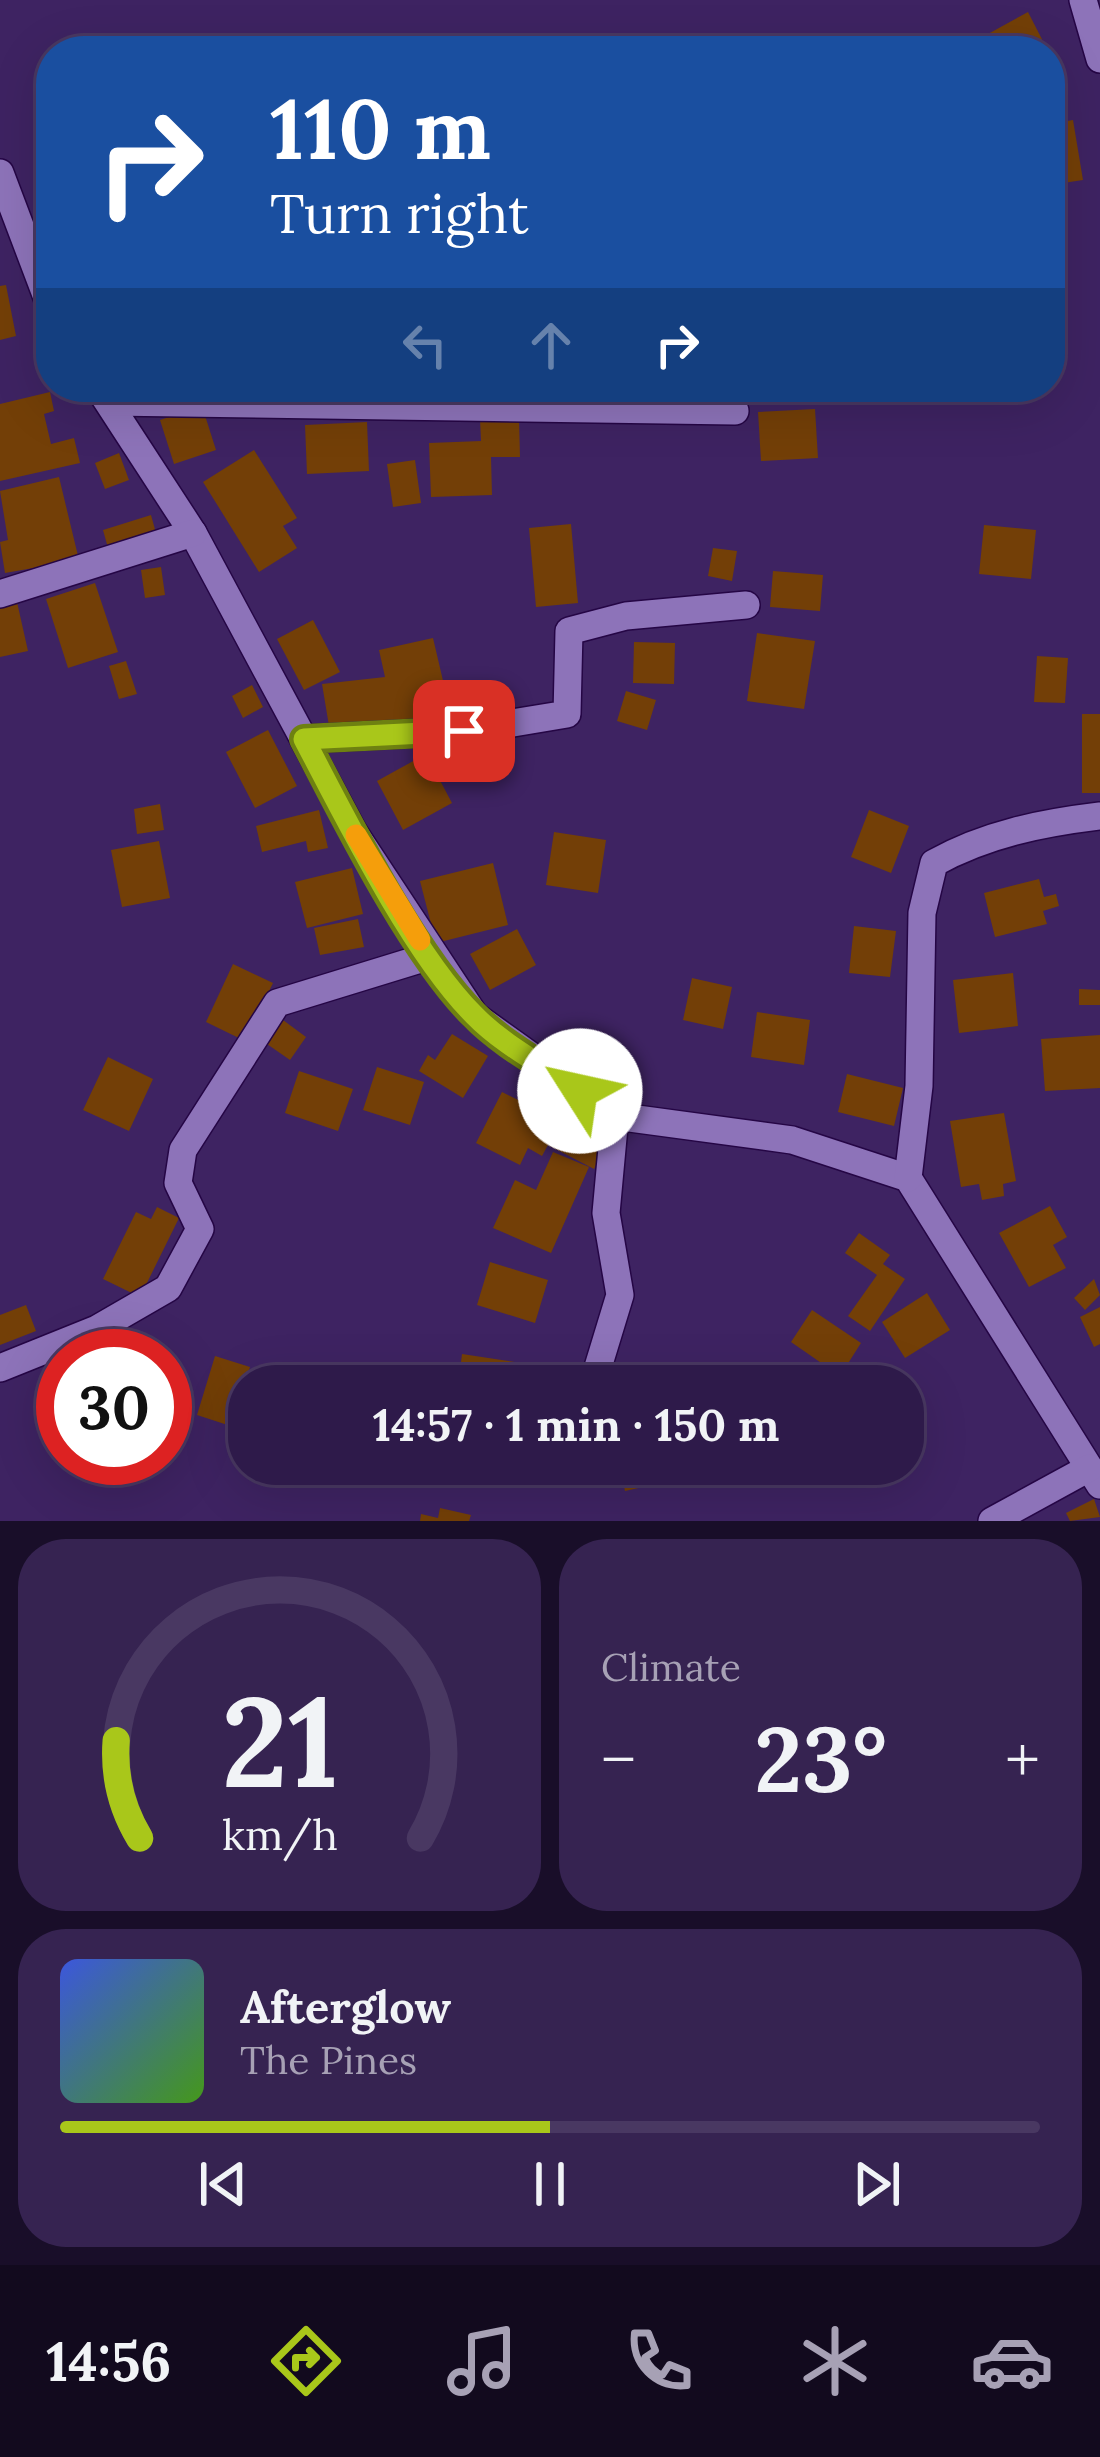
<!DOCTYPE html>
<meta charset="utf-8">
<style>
:root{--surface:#2e1a4a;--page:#362351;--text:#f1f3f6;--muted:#a7a1b5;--line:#493862;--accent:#a9c71a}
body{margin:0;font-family:Lora,serif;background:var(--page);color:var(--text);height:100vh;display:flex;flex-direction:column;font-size:45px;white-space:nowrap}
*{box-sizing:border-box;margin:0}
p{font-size:39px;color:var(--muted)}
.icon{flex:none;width:66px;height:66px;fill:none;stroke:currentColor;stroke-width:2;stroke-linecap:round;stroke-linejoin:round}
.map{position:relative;height:1521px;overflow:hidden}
.side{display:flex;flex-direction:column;gap:18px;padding:18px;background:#190e29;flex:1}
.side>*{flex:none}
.top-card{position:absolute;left:36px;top:36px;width:1029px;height:366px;border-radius:48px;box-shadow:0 12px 48px #0002,0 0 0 3px var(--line);background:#1a4fa0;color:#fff;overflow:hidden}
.speed{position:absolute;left:36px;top:1329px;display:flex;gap:24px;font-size:60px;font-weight:700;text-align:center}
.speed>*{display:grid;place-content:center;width:156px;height:156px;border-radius:50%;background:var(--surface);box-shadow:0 12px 48px #0002,0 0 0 3px var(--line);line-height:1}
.speed .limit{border:18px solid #d22;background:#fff;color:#111}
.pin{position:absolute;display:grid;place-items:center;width:102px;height:102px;color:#fff;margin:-51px;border-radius:24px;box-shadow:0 6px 18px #0006}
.me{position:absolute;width:132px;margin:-66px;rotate:305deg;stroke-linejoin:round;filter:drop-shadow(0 0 9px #0008)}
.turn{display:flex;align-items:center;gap:42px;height:252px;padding:0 36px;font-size:54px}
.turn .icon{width:156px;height:156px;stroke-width:2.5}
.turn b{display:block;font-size:84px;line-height:102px}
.lanes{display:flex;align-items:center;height:114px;padding:0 36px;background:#0003;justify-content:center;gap:60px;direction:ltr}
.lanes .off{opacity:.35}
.big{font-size:90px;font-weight:700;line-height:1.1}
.side .card{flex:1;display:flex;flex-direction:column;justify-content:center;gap:18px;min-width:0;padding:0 42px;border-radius:48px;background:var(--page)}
.side .dial{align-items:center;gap:0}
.dial svg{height:312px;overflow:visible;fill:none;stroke:var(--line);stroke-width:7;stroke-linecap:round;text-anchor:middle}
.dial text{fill:var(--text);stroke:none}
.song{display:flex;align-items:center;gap:36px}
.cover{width:144px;height:144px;border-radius:18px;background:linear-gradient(135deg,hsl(230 70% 55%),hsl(100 70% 35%))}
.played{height:12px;border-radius:6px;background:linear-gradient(90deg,var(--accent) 50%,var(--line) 50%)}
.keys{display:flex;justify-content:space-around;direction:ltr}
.heat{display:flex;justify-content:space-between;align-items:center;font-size:66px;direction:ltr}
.side .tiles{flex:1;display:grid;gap:18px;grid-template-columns:1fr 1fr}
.card:last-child{grid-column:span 2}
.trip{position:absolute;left:228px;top:1365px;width:696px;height:120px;border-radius:48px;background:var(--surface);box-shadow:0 12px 48px #0002,0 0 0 3px var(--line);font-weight:700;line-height:120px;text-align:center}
.tabs{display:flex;height:192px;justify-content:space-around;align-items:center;background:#120a1e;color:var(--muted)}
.tabs .icon{width:84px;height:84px}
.tabs .current{color:var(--accent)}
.tabs b{font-size:54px;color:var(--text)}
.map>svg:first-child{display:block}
</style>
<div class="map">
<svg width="1100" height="1521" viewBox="0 0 1100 1521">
<rect width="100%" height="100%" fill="#3e2362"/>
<g fill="#733f07">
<path d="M1028 12 1048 51H957Z"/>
<path d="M1073 120 1083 180 1050 185V124Z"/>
<path d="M6 285 16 336 0 340V286Z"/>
<path d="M339 387H412L410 401Z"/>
<path d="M50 392 54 411 44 414 51 444 74 438 80 463 0 481V404Z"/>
<path d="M202 406 216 450 174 464 160 420Z"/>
<path d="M815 409 818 458 761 461 758 412Z"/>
<path d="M519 418 520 457H491L492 495 431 497 429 443 481 441 480 419Z"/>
<path d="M367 422 369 471 307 474 305 425Z"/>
<path d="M254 450 297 518 283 526 297 548 259 572 203 482Z"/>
<path d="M119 453 129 480 105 489 95 463Z"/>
<path d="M415 460 421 503 393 507 387 464Z"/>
<path d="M59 477 79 560 5 573 0 542 8 540 0 491Z"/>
<path d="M151 515 156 533 108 548 103 530Z"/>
<path d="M571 524 578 603 536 607 529 528Z"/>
<path d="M984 525 1036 530 1031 579 979 574Z"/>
<path d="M713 548 737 551 732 581 708 576Z"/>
<path d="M161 567 165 595 145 598 141 570Z"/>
<path d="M773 571 823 575 820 611 770 607Z"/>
<path d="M95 583 118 652 68 668 46 599Z"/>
<path d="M17 602 28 651 0 657V606Z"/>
<path d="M313 620 340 672 304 690 277 639Z"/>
<path d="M757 633 815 641 804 709 747 701Z"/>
<path d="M433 638 452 719 330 732 322 684 385 677 379 650Z"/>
<path d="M634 642 675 643 674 684 633 683Z"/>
<path d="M1037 656 1068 658 1065 703 1034 702Z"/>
<path d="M126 661 137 694 119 699 109 666Z"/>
<path d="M252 685 263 707 243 718 232 696Z"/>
<path d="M626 691 656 700 647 730 617 721Z"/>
<rect x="1082" y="714" width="18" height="79"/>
<path d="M268 730 297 786 255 808 226 752Z"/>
<path d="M426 754 452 803 403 830 377 781Z"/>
<path d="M160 804 164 830 137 834 134 809Z"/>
<path d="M319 810 328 848 308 852 306 841 262 852 256 826Z"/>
<path d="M869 810 909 826 891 873 851 857Z"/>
<path d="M554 832 606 840 598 893 546 885Z"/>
<path d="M159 841 170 898 122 907 111 850Z"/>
<path d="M493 863 508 925 436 943 420 881Z"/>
<path d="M352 868 363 914 307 928 295 882Z"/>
<path d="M1039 879 1044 897 1056 894 1059 906 1043 911 1047 924 995 937 984 893Z"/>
<path d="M358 919 364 947 320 955 314 928Z"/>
<path d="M854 926 896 931 890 977 849 973Z"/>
<path d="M517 929 536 965 490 990 470 954Z"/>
<path d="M233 964 273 983 245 1041 206 1022Z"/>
<path d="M1013 973 1018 1026 959 1033 953 980Z"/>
<path d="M692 978 732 987 723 1029 683 1020Z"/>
<path d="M1079 989 1100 990V1005H1079Z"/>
<path d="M757 1012 810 1020 804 1065 751 1057Z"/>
<path d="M283 1020 306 1037 290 1060 267 1044Z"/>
<path d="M452 1034 488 1056 463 1098 419 1071 428 1055 435 1060Z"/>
<path d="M1100 1035V1088L1045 1091 1041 1039Z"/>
<path d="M108 1057 153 1079 129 1131 83 1110Z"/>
<path d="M377 1067 424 1082 410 1125 363 1110Z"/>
<path d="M299 1071 353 1089 338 1131 285 1113Z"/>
<path d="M847 1074 903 1088 894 1126 838 1112Z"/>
<path d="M502 1092 545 1113 537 1130 580 1152 590 1132 608 1141 594 1169 548 1145 542 1156 528 1148 520 1165 476 1143Z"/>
<path d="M1004 1113 1016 1181 1003 1184 1004 1196 982 1200 979 1184 961 1187 950 1121Z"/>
<path d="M573 1114 586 1122 574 1144 560 1137Z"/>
<path d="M553 1152 589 1167 551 1253 493 1228 515 1180 536 1190Z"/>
<path d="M1050 1206 1067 1237 1053 1245 1066 1268 1029 1287 999 1233Z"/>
<path d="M157 1207 179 1218 140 1297 103 1279 136 1212 151 1219Z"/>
<path d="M859 1233 890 1255 883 1264 905 1279 870 1331 848 1316 877 1275 845 1253Z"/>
<path d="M490 1262 548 1280 535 1323 477 1305Z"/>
<path d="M1094 1279 1100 1295 1085 1310 1074 1298Z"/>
<path d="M927 1293 950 1330 905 1358 882 1322Z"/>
<path d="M26 1305 36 1331 0 1345V1315Z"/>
<path d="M1100 1307V1344L1094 1347 1080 1317Z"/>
<path d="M812 1310 861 1343 840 1376 791 1342Z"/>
<path d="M462 1354 515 1362 511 1386H458Z"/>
<path d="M215 1356 250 1367 241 1393 249 1396V1432L197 1415Z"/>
<path d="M787 1362 815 1386H766Z"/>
<path d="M635 1364 662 1376 658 1386H626Z"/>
<path d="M553 1464H586L582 1478 552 1469Z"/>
<path d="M648 1466 652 1485 625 1491 621 1473Z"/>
<path d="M1094 1499 1100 1517 1070 1521 1066 1513Z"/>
<path d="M440 1508 471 1515 469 1521H420L421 1514 438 1518Z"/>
</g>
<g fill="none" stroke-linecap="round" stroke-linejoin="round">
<g stroke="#250645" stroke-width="30">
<g id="minor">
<path d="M1083 0 1100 59"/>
<path d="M0 173 51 308"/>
<path d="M98 387 193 533 353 831 475 1016 615 1116 792 1140 908 1178 1100 1485"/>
<path d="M109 402 735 411"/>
<path d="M0 594 193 533"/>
<path d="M304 739 464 731 567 714 569 631 626 616 746 605"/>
<path d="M908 1178 919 1086 922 913 934 863C986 834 1042 823 1100 816"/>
<path d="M0 1368 97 1329 168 1288 200 1229 178 1183 183 1150 277 1003 430 956"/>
<path d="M576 1386 595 1377 620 1295 606 1213 615 1116"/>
<path d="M992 1521 1089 1468"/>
</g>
</g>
<use href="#minor" stroke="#8d73b9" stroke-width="27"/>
</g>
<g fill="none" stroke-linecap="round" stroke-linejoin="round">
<g stroke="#6e8111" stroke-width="30">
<path id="route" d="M464 731 304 739C346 819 412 953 474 1015 503 1045 546 1067 580 1091"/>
</g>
<use href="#route" stroke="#a9c71a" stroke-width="21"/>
<path stroke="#f59e0b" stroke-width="21" d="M356 835 420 940"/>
</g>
</svg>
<div class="speed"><div class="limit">30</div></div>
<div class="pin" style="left:464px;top:731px;background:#d93025"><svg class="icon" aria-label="arrive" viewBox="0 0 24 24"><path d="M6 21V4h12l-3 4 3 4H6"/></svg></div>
<svg class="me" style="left:580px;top:1091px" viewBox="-20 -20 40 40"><circle r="19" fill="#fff"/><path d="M0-13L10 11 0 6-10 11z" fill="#a9c71a"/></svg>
<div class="trip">14:57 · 1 min · 150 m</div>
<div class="top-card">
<div class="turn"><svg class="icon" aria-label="right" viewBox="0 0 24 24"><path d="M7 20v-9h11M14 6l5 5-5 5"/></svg><div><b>110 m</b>Turn right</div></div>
<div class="lanes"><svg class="icon off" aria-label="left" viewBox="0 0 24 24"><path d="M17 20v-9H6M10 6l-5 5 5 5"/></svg><svg class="icon off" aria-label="ahead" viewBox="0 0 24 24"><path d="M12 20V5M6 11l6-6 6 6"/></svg><svg class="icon" aria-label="right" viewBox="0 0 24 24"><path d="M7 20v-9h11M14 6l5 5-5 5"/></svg></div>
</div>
</div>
<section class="side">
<div class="tiles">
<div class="card dial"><svg viewBox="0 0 100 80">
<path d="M14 69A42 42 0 1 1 86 69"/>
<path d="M14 69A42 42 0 0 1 8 44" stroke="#a9c71a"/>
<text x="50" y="56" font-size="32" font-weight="700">21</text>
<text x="50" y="72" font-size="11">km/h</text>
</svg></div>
<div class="card"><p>Climate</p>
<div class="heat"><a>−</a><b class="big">23°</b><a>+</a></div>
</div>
<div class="card">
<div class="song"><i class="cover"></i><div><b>Afterglow</b><p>The Pines</p></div></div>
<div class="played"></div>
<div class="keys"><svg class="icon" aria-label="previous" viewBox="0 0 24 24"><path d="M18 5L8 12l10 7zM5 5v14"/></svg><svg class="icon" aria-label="pause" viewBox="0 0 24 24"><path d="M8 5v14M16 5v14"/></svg><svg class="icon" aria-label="next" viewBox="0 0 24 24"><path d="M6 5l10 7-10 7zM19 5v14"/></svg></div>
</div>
</div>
</section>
<nav class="tabs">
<b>14:56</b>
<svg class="icon current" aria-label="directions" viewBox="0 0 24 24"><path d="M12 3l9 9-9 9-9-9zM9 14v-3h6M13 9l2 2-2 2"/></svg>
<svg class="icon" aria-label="music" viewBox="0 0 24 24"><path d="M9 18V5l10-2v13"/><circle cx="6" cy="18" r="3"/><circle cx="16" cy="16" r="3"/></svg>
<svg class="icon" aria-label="phone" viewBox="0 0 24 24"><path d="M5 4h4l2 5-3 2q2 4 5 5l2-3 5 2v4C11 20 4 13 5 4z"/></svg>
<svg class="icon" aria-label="climate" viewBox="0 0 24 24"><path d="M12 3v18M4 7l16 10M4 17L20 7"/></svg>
<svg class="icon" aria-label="car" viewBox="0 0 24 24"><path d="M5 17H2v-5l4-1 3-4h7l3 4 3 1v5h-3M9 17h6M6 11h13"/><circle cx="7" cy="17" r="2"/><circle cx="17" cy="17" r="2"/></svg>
</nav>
